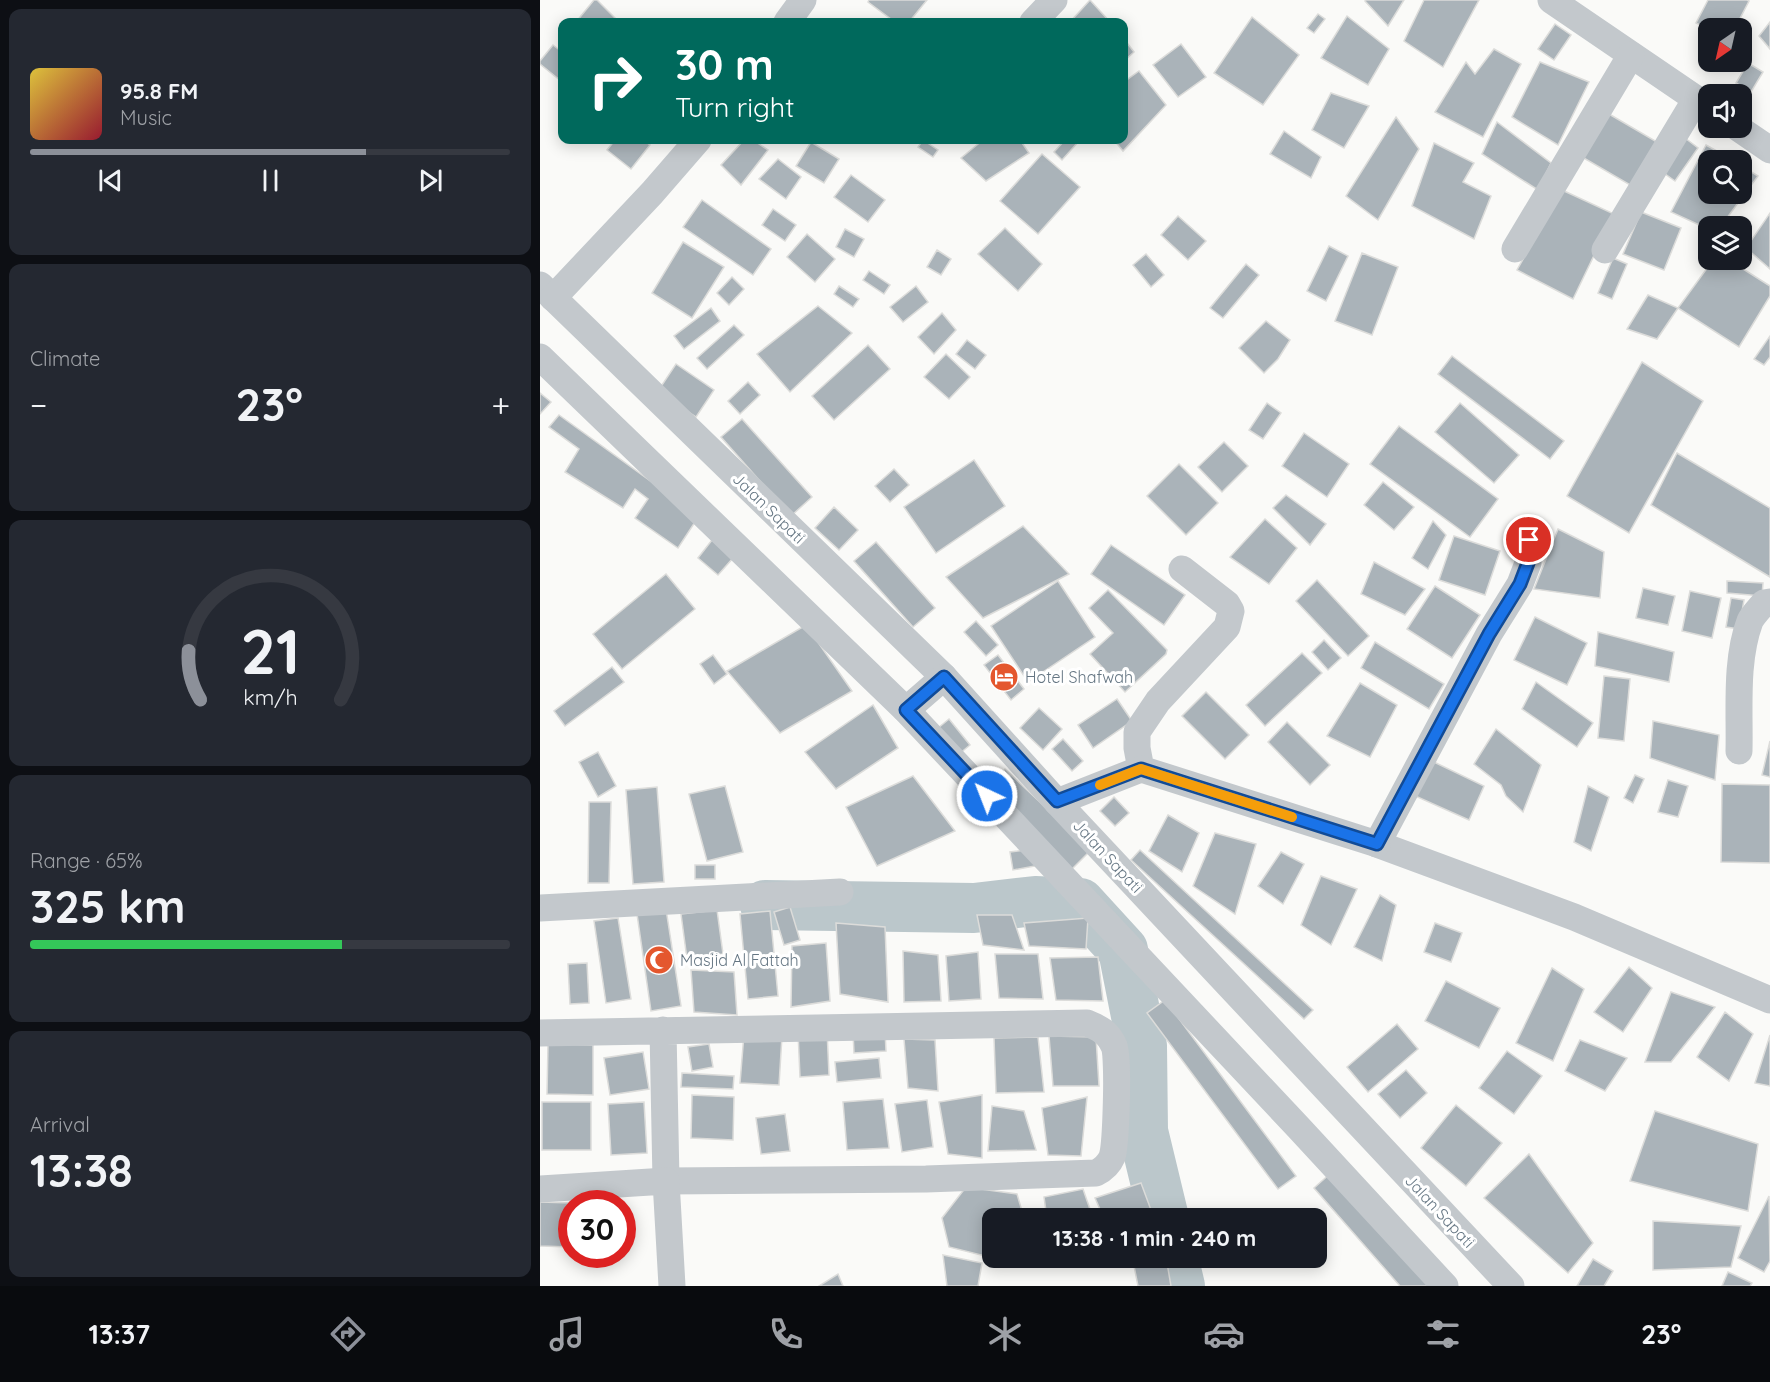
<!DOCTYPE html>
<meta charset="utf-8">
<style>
:root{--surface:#171b24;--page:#242831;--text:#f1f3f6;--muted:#9ea1a6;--line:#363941;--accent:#8c9099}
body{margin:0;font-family:Quicksand,sans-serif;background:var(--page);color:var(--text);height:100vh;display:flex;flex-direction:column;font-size:22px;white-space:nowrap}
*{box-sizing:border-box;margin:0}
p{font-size:20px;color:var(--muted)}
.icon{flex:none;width:33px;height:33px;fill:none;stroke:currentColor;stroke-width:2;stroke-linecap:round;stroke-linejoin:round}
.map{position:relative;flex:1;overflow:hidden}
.drawer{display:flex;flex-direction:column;gap:9px;padding:9px;background:#0d0f14;width:540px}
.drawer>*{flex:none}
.top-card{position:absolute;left:18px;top:18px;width:570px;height:126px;border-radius:12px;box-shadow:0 3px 15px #0003;background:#00695c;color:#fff;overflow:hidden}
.needle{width:39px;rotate:214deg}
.buttons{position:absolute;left:1158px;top:18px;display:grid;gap:12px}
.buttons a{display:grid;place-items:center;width:54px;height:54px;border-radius:12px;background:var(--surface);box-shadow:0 3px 15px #0003;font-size:30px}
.speed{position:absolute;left:18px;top:1190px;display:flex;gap:12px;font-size:30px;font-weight:700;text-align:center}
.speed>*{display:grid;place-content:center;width:78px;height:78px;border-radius:50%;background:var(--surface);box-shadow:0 3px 15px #0003;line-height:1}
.speed .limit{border:9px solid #d22;background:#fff;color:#111}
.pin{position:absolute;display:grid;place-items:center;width:51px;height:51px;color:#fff;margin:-26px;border:3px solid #fff;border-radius:50%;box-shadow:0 2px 6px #0007}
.me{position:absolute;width:66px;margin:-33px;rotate:317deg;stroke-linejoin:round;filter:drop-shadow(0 0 4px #0008)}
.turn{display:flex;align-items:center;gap:21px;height:126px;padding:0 18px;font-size:27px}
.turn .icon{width:78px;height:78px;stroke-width:2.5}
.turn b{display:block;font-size:42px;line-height:51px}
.big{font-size:45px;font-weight:700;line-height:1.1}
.drawer .widget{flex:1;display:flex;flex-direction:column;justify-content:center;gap:9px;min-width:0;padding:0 21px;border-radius:12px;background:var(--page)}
.drawer .dial{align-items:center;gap:0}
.dial svg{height:156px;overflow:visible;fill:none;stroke:var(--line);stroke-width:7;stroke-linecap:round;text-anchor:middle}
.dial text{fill:var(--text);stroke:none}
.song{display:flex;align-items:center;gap:18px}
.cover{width:72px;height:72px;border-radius:9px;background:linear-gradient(135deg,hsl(50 70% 55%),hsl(350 70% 35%))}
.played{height:6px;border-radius:3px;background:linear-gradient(90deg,var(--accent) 70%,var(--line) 70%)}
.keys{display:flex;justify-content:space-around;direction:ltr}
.heat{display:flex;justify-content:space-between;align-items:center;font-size:33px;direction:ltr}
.charge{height:9px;border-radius:4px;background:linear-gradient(90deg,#34c759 65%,var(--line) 0)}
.trip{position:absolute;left:442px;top:1208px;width:345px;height:60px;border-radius:12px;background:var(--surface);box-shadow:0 3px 15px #0003;font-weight:700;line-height:60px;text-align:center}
.tab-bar{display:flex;height:96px;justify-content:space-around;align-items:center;background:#090b0e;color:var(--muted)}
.tab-bar .icon{width:42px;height:42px}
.tab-bar .current{color:var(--accent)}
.tab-bar b{font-size:27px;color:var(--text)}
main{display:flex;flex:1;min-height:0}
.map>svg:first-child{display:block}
</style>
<main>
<section class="drawer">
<div class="widget">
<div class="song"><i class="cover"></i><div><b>95.8 FM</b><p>Music</p></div></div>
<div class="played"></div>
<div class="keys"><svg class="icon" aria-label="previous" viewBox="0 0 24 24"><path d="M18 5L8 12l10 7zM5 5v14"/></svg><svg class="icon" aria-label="pause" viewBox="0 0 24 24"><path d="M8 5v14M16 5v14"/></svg><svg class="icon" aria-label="next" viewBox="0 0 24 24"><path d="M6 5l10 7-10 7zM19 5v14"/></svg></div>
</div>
<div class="widget"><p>Climate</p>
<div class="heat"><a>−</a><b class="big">23°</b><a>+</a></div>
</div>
<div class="widget dial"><svg viewBox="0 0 100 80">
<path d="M14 69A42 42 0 1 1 86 69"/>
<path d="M14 69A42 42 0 0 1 8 44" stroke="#8c9099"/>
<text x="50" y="56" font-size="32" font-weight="700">21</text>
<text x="50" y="72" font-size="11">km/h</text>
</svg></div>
<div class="widget"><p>Range · 65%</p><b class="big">325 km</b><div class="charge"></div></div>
<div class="widget"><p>Arrival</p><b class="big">13:38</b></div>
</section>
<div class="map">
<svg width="1230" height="1286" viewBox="0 0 1230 1286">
<rect width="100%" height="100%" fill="#fafaf8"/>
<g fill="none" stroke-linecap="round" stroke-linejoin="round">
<g stroke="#bbc7cb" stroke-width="50">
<path d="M225 905 434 908 495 901 540 903 583 950 602 1046 603 1131 624 1218"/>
<path d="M633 1257 640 1286"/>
</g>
</g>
<g fill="#aab3b9" stroke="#dcdcda" stroke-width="1.5">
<path d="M54 0H57L79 22H36Z"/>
<path d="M329 0H387L369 22H355L328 2Z"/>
<path d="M550 0 570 22H530Z"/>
<path d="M826 0H864L848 26 825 1Z"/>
<path d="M884 0H939L903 67 864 41Z"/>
<path d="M1168 0H1207L1209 1 1195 28 1168 29 1156 23Z"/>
<path d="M778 14 785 19 774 33 767 28Z"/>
<path d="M807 16 849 49 828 85 781 58Z"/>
<path d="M712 17 759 55 723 105 674 73Z"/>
<path d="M1230 22V49L1219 36Z"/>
<path d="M1015 24 1031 35 1014 60 998 49Z"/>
<path d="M584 39 594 52 584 61Z"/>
<path d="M641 44 666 77 638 97 613 65Z"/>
<path d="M13 45 22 52V78L21 81 0 64V61Z"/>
<path d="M954 49 981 64 943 137 895 112 926 62 935 74Z"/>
<path d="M1000 62 1049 82 1018 145 972 117Z"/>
<path d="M1208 63 1223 72 1211 92 1196 83Z"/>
<path d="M599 71 626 105 583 151 574 140H584V82Z"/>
<path d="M791 93 829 106 804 148 772 130Z"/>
<path d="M1069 114 1117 142 1097 189 1042 157Z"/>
<path d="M856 117 879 149 838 220 806 196Z"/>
<path d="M957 122 1011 163 998 190 942 154Z"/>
<path d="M744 131 781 157 771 178 730 154Z"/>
<path d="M1145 138 1158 148 1135 181 1121 171Z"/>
<path d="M75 140H103L110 145 91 169 67 150Z"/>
<path d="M204 140H213L228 150 201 185 181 165Z"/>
<path d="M383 140 398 150 393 157 378 147Z"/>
<path d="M443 140H480L489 153 446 181 421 158Z"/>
<path d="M525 140H540L522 160 514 152Z"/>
<path d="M271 142 299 159 284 183 256 166Z"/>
<path d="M894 143 934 163 923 182 951 196 934 239 872 206Z"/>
<path d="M1166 145 1193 160H1168V194H1202V166L1218 176 1181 226H1168V229L1131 212Z"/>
<path d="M502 154 540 187 498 234 460 201Z"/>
<path d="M238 159 261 177 246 199 219 179Z"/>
<path d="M311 175 345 200 328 222 294 197Z"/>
<path d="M1022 190 1074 214 1033 299 977 270Z"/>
<path d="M162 200 231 249 213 275 143 227Z"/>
<path d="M233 209 256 225 245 241 222 225Z"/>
<path d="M1101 212 1141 228 1124 270 1083 254Z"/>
<path d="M1230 213V269L1206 248Z"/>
<path d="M638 216 666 241 648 260 621 235Z"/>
<path d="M465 228 502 264 478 291 438 254Z"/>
<path d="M305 229 324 239 314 257 296 247Z"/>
<path d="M267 234 295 259 275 282 247 257Z"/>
<path d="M143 242 184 267 152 318 112 293Z"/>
<path d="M789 246 808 256 786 301 767 291Z"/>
<path d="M397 250 411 259 401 275 387 267Z"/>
<path d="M822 253 858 267 832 335 795 321Z"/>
<path d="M606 254 624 275 611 287 593 265Z"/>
<path d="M1073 258 1087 264 1072 299 1058 293Z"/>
<path d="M1173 260H1189L1230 286V296L1199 347 1138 308Z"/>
<path d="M706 264 719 275 683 318 670 308Z"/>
<path d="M329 271 350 285 344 294 323 280Z"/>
<path d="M192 277 204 289 189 305 177 293Z"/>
<path d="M299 286 319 299 313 307 294 294Z"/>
<path d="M376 286 388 302 363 322 350 307Z"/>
<path d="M1108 295 1138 308 1117 339 1087 329Z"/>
<path d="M278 306 312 333 250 392 217 354Z"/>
<path d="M171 308 180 321 144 349 134 336Z"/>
<path d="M402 313 416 330 394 354 378 337Z"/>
<path d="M726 321 750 340 738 359 724 373 699 348Z"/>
<path d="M194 325 204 335 167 369 157 358Z"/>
<path d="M1230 336V357L1224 365 1214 359Z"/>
<path d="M427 340 446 355 435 369 416 354Z"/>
<path d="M328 345 350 369 294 420 272 396Z"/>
<path d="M406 354 430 377 409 399 384 377Z"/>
<path d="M912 356 1024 441 1010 459 898 374Z"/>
<path d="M1102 362 1163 401 1089 533 1027 496Z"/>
<path d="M136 364 174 390 156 417 118 391Z"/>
<path d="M208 382 220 395 200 414 188 401Z"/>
<path d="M0 393 11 402 0 414Z"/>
<path d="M727 403 741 413 723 439 709 430Z"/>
<path d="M920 403 979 455 954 483 895 432Z"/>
<path d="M19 415 159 516 138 548 95 518 108 499 95 489 83 508 25 472 39 449 9 427Z"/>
<path d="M202 419 272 497 251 516 181 437Z"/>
<path d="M859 426 958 499 930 537 830 464Z"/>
<path d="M764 433 809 464 787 497 742 466Z"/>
<path d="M684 442 708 466 682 492 658 467Z"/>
<path d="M1137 453 1230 508V577L1111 505Z"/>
<path d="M434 460 465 506 396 553 364 507Z"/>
<path d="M639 464 678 503 646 535 607 496Z"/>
<path d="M354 469 369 485 350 502 335 486Z"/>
<path d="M843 482 874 507 854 530 824 505Z"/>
<path d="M746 495 786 524 770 545 733 508Z"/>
<path d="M294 507 318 530 299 550 275 528Z"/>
<path d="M725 519 757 548 729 584 690 557Z"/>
<path d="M893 521 906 535 888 569 872 558Z"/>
<path d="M483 526 529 574 443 618 406 577Z"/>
<path d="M1018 529 1064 552 1060 598 994 589Z"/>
<path d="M914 536 960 551 945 595 899 580Z"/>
<path d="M172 540 193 558 178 575 158 558Z"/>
<path d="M336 542 395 608 373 627 314 561Z"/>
<path d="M571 545 645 595 624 625 551 574Z"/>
<path d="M834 562 885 589 865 615 821 594Z"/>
<path d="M126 574 155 609 82 669 53 634Z"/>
<path d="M777 580 829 636 808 656 756 601Z"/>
<path d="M518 581 555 637 488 682 451 626Z"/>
<path d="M1187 581 1223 583 1222 596 1187 593Z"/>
<path d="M895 586 940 615 912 658 867 629Z"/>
<path d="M1103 588 1135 596 1128 625 1096 618Z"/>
<path d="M568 590 627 650 626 654 585 692 550 654 573 633 549 608Z"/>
<path d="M1150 591 1181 598 1172 638 1142 631Z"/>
<path d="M1191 598 1204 600 1199 629 1186 627Z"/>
<path d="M995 617 1047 643 1027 685 974 660Z"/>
<path d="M436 621 458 645 446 656 424 632Z"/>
<path d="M266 625 312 691 240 733 187 671Z"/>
<path d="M1058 632 1134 652 1129 682 1055 666Z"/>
<path d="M784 640 801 658 788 670 772 652Z"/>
<path d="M835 642 904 684 889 709 821 668Z"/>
<path d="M762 653 782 673 725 726 706 705Z"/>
<path d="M173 655 187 674 174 684 160 664Z"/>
<path d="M458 655 484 689 471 700 444 665Z"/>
<path d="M72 667 84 682 25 726 14 711Z"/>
<path d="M1064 676 1090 679 1084 741 1058 738Z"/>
<path d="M996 682 1053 723 1037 747 982 709Z"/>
<path d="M820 683 857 705 830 757 787 736Z"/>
<path d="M666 692 709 735 685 759 642 716Z"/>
<path d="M577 699 592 721 553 748 538 725Z"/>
<path d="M333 705 358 748 296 789 265 752Z"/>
<path d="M499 708 522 729 503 750 480 728Z"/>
<path d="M409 719 430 745 413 759 392 733Z"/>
<path d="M1113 721 1179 735 1175 780 1110 758Z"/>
<path d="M747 722 790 765 770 785 728 742Z"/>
<path d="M956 729 1001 765 983 812 966 796 961 785 934 764Z"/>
<path d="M523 739 543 761 532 771 512 749Z"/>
<path d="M1230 741V777L1222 775Z"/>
<path d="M58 752 76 786 58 797 39 762Z"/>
<path d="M894 762 944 786 929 820 873 795Z"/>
<path d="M465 769 551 850 530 871 445 790Z"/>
<path d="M1095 775 1104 779 1093 803 1084 798Z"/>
<path d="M373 776 415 831 337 866 306 807Z"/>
<path d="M1128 780 1148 786 1138 817 1118 812Z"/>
<path d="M1182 784 1230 785V863L1181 862Z"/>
<path d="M185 786 203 852 167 861 149 794Z"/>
<path d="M1048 786 1069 797 1051 851 1034 842Z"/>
<path d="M117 787 124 882 93 884 86 790Z"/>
<path d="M574 797 589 813 575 826 560 811Z"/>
<path d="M49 802H71L69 883H48Z"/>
<path d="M628 815 659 833 642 872 609 851Z"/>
<path d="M675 833 716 844 695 914 653 886Z"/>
<path d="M492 849 495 866 473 870 470 852Z"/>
<path d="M600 850 773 1010 764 1019 591 860Z"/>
<path d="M741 852 764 864 743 904 718 886Z"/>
<rect x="155" y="865" width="20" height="14"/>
<path d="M781 876 817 889 791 945 761 925Z"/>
<path d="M840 895 856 905 842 961 814 947Z"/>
<path d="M250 907 260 940 244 945 234 912Z"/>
<path d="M126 909 141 1006 111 1011 97 914Z"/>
<path d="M177 910 183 954 147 959 141 914Z"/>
<path d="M230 911 238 996 208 999 200 914Z"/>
<path d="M437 915H472L484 950 443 945Z"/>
<path d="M78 918 91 999 66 1003 54 921Z"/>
<path d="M548 918 546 949 489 946 484 923Z"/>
<path d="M296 923 345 927 348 1002 300 994Z"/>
<path d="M895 923 922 933 911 962 884 952Z"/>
<path d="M286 943 290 1001 251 1007 252 946Z"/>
<path d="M363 951 398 955 401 1001 364 1002Z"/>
<path d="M438 952 441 999 409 1001 406 956Z"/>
<path d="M455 954H498L503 999 459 998Z"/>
<path d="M558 957 563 1001 516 1000 510 958Z"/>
<path d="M47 963 49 1003 30 1004 28 964Z"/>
<path d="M1089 967 1112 988 1083 1032 1054 1012Z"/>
<path d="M1012 968 1044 989 1013 1061 976 1043Z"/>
<path d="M151 970 194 972 197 1015 154 1012Z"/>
<path d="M906 981 960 1008 939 1048 885 1021Z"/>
<path d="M1131 992 1175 1007 1131 1062H1105Z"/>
<path d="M625 1000 756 1176 738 1189 607 1013Z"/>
<path d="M1185 1012 1213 1034 1189 1081 1157 1057Z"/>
<path d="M857 1024 878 1049 828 1092 807 1067Z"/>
<path d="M287 1030 289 1075 260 1077 258 1032Z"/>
<path d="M345 1031 346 1051 314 1053 313 1032Z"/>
<path d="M204 1034 242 1036 239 1085 200 1083Z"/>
<path d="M1230 1035V1086L1215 1083Z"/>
<path d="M509 1036 556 1037 559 1086H513Z"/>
<path d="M498 1037 504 1092 456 1093 454 1038Z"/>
<path d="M364 1039 395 1040 398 1091 368 1088Z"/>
<path d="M1040 1040 1087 1058 1065 1091 1025 1071Z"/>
<path d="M8 1044 53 1045V1095L7 1094Z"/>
<path d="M169 1044 173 1067 152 1071 148 1047Z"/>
<path d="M967 1051 1002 1076 974 1114 939 1088Z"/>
<path d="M103 1052 109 1089 70 1095 64 1058Z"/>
<path d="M339 1058 341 1078 297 1082 295 1062Z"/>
<path d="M866 1070 887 1093 860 1118 838 1094Z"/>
<path d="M142 1073 194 1076 193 1089 141 1087Z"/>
<path d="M152 1095 194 1097 193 1140 151 1138Z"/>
<path d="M442 1095V1158L408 1154 399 1102Z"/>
<path d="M547 1097 541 1156 508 1155 502 1108Z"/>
<path d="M343 1099 349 1148 307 1150 303 1102Z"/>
<path d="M387 1100 393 1147 362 1152 355 1104Z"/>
<rect x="2" y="1102" width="49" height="48"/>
<path d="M104 1102 107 1153 71 1155 68 1104Z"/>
<path d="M916 1105 962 1143 926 1186 881 1148Z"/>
<path d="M452 1106 484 1111 496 1150 448 1151Z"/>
<path d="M1115 1111 1218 1144 1208 1211 1090 1181Z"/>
<path d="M245 1114 250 1151 221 1154 216 1118Z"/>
<path d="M989 1154 1053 1243 1028 1273 944 1198Z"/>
<path d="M792 1172 892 1286H860L774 1188Z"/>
<path d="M601 1183 614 1218H564L555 1198Z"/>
<path d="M426 1187 477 1194 484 1218H453V1257H456L453 1258 409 1247 402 1218Z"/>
<path d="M543 1189 553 1218H507L504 1197Z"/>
<path d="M1229 1196 1230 1261 1224 1272 1198 1258Z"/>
<path d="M0 1202 32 1203V1247L0 1246Z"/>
<path d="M1113 1221 1201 1226 1191 1267 1113 1270Z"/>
<path d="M403 1255 442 1263 438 1286H407Z"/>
<path d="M615 1257H626L631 1286H598L593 1261Z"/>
<path d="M1053 1259 1073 1271 1064 1286H1037Z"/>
<path d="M1188 1272 1212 1283 1210 1286H1182Z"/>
<path d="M298 1274 303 1286H279Z"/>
</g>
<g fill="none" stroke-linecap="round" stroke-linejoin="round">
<g stroke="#c3c8cc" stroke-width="27">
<path d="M1011 0 1168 107"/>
<path d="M247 22 263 0"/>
<path d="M493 22 514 0"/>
<path d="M1198 128 1230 150"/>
<path d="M975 249 1091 55"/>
<path d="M1065 250 1156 99"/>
<path d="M0 285 404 677 517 802 971 1286"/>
<path d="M13 298 112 193 158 140"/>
<path d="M0 357 366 710 758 1127 905 1286"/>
<path d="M989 540 988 563 980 584 949 634 837 844 1034 917 1230 1000"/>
<path d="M642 569 687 604 691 611 687 627 618 701 597 732V748L601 769 837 844"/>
<path d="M366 710 404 677"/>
<path d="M1199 751C1200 710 1195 661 1210 621 1213 615 1220 608 1224 603L1230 602"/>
<path d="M517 802 601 769"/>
<path d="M0 908 300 892"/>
<path d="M0 1033 547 1023C559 1028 568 1032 574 1046 579 1057 576 1145 572 1157 569 1164 562 1170 556 1173L386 1179 126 1181 123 1030"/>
<path d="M0 1189 126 1181 132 1286"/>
</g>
</g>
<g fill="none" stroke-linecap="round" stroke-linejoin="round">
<g stroke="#114b97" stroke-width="15">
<path id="route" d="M447 796 366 710 404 677 517 801 601 769 837 844 949 634 980 584 988 563 989 540"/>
</g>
<use href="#route" stroke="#1a73e8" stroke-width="10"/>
<path stroke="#f59e0b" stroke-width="10" d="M560 785 601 769 752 817"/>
</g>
<defs>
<g id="hotel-disc" transform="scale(1.5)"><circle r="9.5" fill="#e4572e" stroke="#fff"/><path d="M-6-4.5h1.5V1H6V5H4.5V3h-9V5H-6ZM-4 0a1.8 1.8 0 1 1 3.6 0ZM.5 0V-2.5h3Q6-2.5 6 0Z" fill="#fff"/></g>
<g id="mosque-disc" transform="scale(1.5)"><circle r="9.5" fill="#e4572e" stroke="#fff"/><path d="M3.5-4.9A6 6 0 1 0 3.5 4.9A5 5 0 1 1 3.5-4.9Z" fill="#fff"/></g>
</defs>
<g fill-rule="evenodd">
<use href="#hotel-disc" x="464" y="677"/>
<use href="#mosque-disc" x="119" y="960"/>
</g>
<g text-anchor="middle" stroke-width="6" stroke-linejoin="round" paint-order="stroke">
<g font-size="16" fill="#657683" stroke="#fff">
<text transform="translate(229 508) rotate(44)" y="6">Jalan Sapati</text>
<text transform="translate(568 856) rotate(47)" y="6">Jalan Sapati</text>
<text transform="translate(900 1211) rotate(47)" y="6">Jalan Sapati</text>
</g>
<g font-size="16" fill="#657683" stroke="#fff" text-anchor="start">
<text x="485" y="683">Hotel Shafwah</text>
<text x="140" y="966">Masjid Al Fattah</text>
</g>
</g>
</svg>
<div class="buttons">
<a><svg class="needle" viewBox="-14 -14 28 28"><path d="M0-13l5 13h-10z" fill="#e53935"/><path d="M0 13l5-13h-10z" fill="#9ea1a6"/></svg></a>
<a><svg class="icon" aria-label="sound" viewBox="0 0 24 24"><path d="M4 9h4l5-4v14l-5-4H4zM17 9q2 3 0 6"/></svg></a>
<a><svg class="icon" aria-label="search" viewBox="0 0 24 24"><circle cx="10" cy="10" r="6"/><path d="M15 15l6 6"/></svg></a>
<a><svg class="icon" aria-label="layers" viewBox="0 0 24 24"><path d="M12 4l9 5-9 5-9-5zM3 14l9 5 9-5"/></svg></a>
</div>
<div class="speed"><div class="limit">30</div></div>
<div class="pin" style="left:989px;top:540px;background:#d93025"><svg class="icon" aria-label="arrive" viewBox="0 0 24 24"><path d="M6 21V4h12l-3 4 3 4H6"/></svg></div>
<svg class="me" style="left:447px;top:796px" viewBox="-20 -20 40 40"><circle r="17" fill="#1a73e8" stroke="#fff" stroke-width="3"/><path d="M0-11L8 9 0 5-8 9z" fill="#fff"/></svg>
<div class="trip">13:38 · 1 min · 240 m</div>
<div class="top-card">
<div class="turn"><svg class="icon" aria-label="right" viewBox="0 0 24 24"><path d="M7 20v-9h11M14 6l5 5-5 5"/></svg><div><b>30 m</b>Turn right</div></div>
</div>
</div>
</main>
<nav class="tab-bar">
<b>13:37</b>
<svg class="icon current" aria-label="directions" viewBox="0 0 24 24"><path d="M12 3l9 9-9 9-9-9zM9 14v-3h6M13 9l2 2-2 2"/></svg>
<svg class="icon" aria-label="music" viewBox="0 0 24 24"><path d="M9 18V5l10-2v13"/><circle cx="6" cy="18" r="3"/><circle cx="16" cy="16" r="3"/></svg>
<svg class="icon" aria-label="phone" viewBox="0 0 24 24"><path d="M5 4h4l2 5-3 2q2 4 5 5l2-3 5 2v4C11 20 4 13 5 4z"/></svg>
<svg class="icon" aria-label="climate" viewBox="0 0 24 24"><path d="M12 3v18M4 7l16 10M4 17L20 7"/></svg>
<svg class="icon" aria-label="car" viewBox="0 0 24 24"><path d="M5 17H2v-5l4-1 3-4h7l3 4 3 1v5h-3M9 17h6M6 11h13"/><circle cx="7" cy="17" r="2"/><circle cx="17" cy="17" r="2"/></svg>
<svg class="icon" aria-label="filters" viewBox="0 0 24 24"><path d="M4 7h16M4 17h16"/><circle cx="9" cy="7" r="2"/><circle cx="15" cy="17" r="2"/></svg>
<b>23°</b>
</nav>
